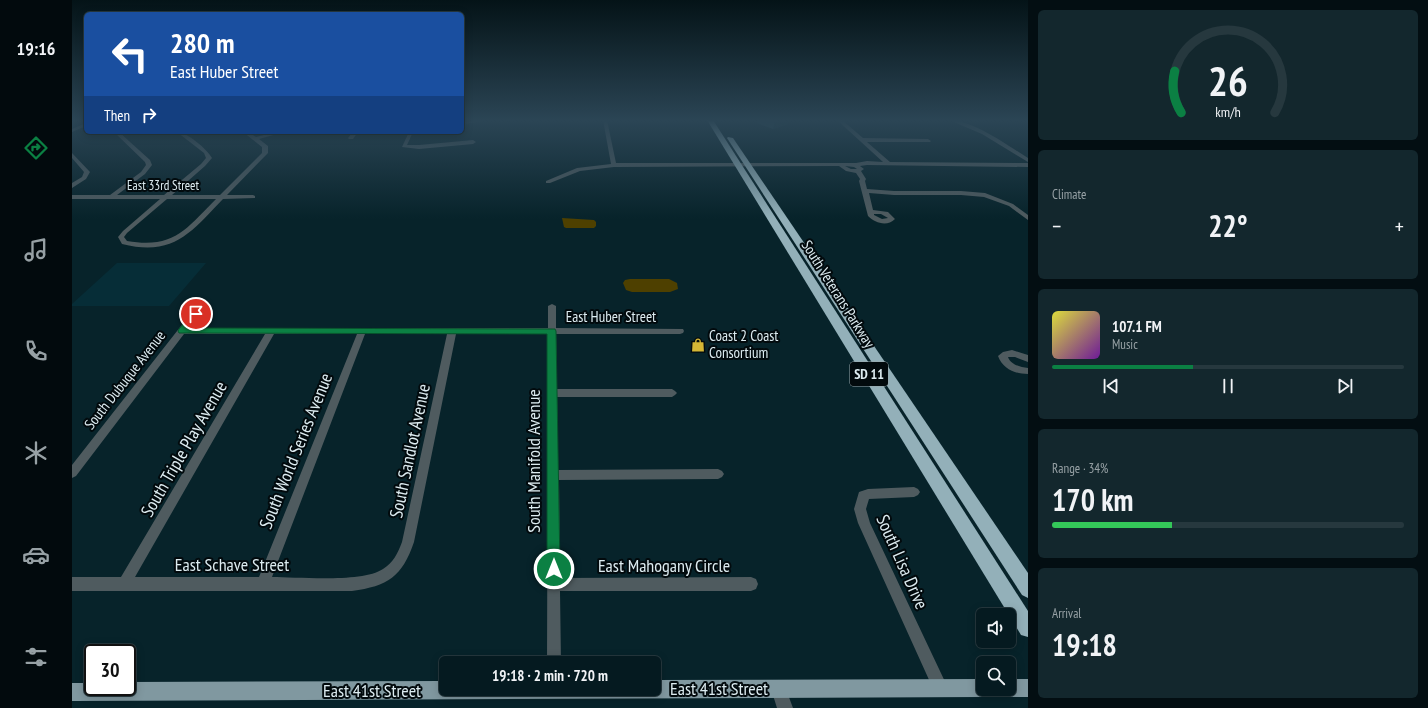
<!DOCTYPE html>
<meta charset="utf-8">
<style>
:root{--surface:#051a20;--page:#13272d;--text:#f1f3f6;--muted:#97a1a5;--line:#26383e;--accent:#0b8043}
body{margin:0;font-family:"PT Sans Narrow",sans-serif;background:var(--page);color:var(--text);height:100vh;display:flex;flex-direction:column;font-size:15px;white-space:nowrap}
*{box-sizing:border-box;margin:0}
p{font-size:13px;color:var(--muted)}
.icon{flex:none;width:22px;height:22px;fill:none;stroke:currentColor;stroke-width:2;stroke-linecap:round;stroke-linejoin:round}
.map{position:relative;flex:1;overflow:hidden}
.side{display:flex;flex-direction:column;gap:10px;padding:10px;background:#030e12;width:400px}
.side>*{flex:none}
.guide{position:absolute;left:12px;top:12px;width:380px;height:122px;border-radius:6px;box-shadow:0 2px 10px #0003,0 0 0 1px var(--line);background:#1a4fa0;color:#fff;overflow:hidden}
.controls{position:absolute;left:904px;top:608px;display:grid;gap:8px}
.controls a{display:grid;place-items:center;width:40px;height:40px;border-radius:6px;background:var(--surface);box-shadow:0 2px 10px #0003,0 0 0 1px var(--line);font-size:20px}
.speed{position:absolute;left:12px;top:644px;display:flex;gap:8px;font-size:20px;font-weight:700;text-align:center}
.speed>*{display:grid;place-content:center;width:52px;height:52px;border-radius:50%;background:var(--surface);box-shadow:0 2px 10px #0003,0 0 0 1px var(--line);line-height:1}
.speed .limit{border:2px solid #111;border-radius:6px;background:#fff;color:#111}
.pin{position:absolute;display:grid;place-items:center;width:34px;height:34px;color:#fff;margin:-17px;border:2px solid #fff;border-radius:50%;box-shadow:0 1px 4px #0007}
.me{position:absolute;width:44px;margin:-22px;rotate:0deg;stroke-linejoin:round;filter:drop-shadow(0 0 3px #0008)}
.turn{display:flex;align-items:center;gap:14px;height:84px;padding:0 20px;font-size:18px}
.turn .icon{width:52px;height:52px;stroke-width:2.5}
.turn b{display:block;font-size:28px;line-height:34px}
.then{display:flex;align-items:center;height:38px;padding:0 20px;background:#0003;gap:8px;font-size:15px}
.big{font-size:30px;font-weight:700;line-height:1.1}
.side .tile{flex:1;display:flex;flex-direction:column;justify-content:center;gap:6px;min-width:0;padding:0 14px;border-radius:6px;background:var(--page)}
.side .dial{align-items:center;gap:0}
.dial svg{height:104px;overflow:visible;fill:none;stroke:var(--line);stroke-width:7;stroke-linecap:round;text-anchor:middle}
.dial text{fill:var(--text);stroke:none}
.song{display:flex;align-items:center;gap:12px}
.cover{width:48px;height:48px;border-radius:6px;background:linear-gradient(135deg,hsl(60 70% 55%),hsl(280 70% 35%))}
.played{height:4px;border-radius:2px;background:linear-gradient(90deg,var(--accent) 40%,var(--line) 40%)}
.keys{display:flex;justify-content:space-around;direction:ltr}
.heat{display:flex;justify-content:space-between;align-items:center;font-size:22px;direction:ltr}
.charge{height:6px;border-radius:3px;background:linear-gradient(90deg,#34c759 34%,var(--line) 0)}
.trip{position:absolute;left:367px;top:656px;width:222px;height:40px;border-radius:6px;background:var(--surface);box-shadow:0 2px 10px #0003,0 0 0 1px var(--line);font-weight:700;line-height:40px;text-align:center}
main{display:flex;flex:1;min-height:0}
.menu{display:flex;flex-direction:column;width:72px;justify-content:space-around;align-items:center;background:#020a0d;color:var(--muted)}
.menu .icon{width:28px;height:28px}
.menu .selected{color:var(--accent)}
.menu b{font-size:18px;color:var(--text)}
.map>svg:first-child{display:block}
</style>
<main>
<nav class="menu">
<b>19:16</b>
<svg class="icon selected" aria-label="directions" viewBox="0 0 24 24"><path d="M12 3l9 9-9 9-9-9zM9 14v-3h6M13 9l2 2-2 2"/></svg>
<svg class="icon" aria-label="music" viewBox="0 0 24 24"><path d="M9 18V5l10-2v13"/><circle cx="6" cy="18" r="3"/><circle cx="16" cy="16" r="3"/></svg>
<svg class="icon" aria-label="phone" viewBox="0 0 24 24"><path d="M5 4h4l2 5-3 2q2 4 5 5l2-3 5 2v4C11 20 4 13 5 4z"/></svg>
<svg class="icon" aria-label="climate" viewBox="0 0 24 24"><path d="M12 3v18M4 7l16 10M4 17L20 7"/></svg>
<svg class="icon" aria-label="car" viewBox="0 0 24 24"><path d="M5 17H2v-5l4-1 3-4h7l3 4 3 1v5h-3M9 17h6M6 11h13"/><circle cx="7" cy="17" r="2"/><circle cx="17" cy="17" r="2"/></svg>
<svg class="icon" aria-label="filters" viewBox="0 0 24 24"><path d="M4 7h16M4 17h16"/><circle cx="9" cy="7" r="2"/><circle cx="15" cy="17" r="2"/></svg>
</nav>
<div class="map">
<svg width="956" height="708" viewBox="0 0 956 708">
<rect width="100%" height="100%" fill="#07232a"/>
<path fill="#062d37" d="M45 263H134L97 306H0V304Z"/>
<g fill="#4e4000">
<path d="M490 218 522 220 524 222V226L522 228H494L492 227Z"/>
<path d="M558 279H597L605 283 606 289 598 292H560L554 290 551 283 553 280Z"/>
</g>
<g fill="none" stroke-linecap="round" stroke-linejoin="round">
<g fill="#4f5b5f" fill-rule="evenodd">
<path d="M410 120 408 122 390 124V122Z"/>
<path d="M531 120H535L544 163H784L795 161 811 162 765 120H770L791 138 856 139 859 141 858 142H795L818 162 956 163V167L795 165 788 166 792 169 789 171 794 179 793 181 795 189 822 191H889L913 193 941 204 956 215V220L937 206 912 197 889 195H822L797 193 801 210 816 212 823 219C815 227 803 223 796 216L787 181 788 179 784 173 774 171 767 166 542 167 508 171 478 183H474V181L505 168 539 164ZM773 166 782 167 785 169H779ZM802 214H809L816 218 810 219 802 215Z"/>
<path d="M877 120C901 120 935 145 956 158V162L910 134Z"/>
<path d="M14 123V126L0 132V129Z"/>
<path d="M42 132H47L78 160 80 165 73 174 45 195H92L129 164 134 158 132 153 105 132C115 132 135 149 140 158L133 166 100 195H148L190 153V147L171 132H176L184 137 204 132H212L187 139 196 146V153L155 195H181L183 196V198L151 199C119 232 102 257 50 244L46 237 51 231 88 199H0V195H38L69 172 74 165 73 162ZM95 199H144C114 229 102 249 55 241L52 237 55 233Z"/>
<path d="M281 132H286L281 139H277L276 138Z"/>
<path d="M337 132H341L335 145H347L401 140 404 142 401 144 347 149 330 147Z"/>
<path d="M0 153 18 172 14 179 0 188V183L10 177 12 172 0 158Z"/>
<path d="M127 303H130L134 305 116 328H476V306L480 304 484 306V328L611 329 612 331 611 333 608 334H484L485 389H600L603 391 605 393 603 395 600 397H485L486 470 646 469 650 471 652 474 650 477 646 479 487 480 488 578 679 577 684 579 686 584 684 589 679 591H488L489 663H475L476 334H384L342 542C330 577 316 586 280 591H0V577H49L193 334H112L4 476 0 478V465ZM202 334H285L187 577H63ZM293 334H375L330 542C326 553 321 563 311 569 290 583 226 577 200 577Z"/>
<path d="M940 350 956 355V362L943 357H936C939 365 948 367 956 368V374C943 374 931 369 926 356L931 352Z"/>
<path d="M842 487 846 489 848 492 846 495 842 497 797 499 794 509 798 523 876 688 873 693 868 696 863 693 786 523 782 509 787 492 796 489Z"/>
<path d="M707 681 712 684 721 708H705L699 689 702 684Z"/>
</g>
<g fill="#8098a0" fill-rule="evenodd">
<path d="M911 679V689H920L918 695 911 697 0 701V683H21V687H55V682L374 681V689H582V680Z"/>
<path d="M937 679H956V697H937L930 695 928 689H937Z"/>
</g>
<g fill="#93b0b9" fill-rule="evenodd">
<path d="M635 120H641L956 611V637L949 635Z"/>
<path d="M656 137 661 138 956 573V598L950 595 655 138Z"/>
</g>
</g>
<path fill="#234853" d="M685 120H717L716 124 701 129 685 123Z"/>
<path fill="#0f323b" d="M703 120H717L716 124 701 129Z"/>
<linearGradient id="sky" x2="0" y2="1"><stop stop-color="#041317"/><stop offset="0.55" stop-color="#2b4555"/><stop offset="1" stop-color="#2b4555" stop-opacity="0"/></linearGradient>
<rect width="956" height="219" fill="url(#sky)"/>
<path fill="#0b8043" stroke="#07532c" d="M124 311 128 314 117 328 483 329 484 331 488 569 486 573 482 575 477 573 475 569V334L107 333 106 331 107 329 121 312Z"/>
<defs>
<g id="shop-bare" transform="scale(1.08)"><path d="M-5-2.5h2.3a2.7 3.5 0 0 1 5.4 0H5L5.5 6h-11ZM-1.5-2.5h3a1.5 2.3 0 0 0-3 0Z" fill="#d4b635" stroke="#020a0d" stroke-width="2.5" paint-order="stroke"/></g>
</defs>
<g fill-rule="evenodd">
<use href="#shop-bare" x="626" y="345"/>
</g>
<g text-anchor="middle" stroke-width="4" stroke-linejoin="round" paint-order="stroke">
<g font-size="13" fill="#ddecf1" stroke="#020a0d">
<text x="91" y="190">East 33rd Street</text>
</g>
<rect fill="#020a0d" stroke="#9ba8ad" stroke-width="1" x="778" y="362" width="38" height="24" rx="3"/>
<g font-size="14" font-weight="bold" fill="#ddecf1">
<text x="797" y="379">SD 11</text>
</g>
<g font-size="15" fill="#ddecf1" stroke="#020a0d">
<text transform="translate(766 294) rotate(58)" y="5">South Veterans Parkway</text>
<text x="539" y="322">East Huber Street</text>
<text transform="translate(53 380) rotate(-52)" y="5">South Dubuque Avenue</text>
</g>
<g font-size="15" fill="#ddecf1" stroke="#020a0d" text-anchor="start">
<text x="637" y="341">Coast 2 Coast<tspan x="637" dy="17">Consortium</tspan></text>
</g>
<g font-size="18" fill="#ddecf1" stroke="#020a0d">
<text transform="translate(112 449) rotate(-60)" y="6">South Triple Play Avenue</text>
<text transform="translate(224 451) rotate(-68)" y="6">South World Series Avenue</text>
<text transform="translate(338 451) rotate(-78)" y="6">South Sandlot Avenue</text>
<text transform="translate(462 461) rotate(-90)" y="6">South Manifold Avenue</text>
<text transform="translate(830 562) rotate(66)" y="6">South Lisa Drive</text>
<text x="160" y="571">East Schave Street</text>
<text x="592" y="572">East Mahogany Circle</text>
<text x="647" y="695">East 41st Street</text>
<text x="300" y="697">East 41st Street</text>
</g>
</g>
</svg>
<div class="controls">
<a><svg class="icon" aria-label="sound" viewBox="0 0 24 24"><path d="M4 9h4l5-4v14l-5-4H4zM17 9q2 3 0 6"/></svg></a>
<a><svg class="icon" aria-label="search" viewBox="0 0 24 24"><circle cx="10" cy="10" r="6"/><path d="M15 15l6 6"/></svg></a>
</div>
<div class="speed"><div class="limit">30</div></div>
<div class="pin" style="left:124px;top:314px;background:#d93025"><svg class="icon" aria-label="arrive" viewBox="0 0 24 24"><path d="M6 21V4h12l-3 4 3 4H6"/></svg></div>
<svg class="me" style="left:482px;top:569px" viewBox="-20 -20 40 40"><circle r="17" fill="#0b8043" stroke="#fff" stroke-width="3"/><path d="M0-11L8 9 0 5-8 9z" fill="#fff"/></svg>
<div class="trip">19:18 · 2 min · 720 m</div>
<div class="guide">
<div class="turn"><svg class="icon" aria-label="left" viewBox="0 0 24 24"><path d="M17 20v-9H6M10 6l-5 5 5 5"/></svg><div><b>280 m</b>East Huber Street</div></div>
<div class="then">Then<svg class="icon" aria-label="right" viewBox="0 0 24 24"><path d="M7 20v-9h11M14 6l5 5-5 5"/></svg></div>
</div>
</div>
<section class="side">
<div class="tile dial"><svg viewBox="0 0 100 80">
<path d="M14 69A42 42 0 1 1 86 69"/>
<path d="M14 69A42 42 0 0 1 9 37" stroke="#0b8043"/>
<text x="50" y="56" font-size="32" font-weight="700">26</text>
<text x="50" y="72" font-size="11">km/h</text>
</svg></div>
<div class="tile"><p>Climate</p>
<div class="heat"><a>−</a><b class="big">22°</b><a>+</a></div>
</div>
<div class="tile">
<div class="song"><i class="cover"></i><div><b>107.1 FM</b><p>Music</p></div></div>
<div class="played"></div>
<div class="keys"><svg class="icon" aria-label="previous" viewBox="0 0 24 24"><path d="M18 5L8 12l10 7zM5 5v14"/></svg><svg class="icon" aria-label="pause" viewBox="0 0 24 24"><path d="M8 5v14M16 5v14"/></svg><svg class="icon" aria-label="next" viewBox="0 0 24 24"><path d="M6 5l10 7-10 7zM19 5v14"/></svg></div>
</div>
<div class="tile"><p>Range · 34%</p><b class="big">170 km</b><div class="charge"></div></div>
<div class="tile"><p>Arrival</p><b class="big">19:18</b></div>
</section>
</main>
